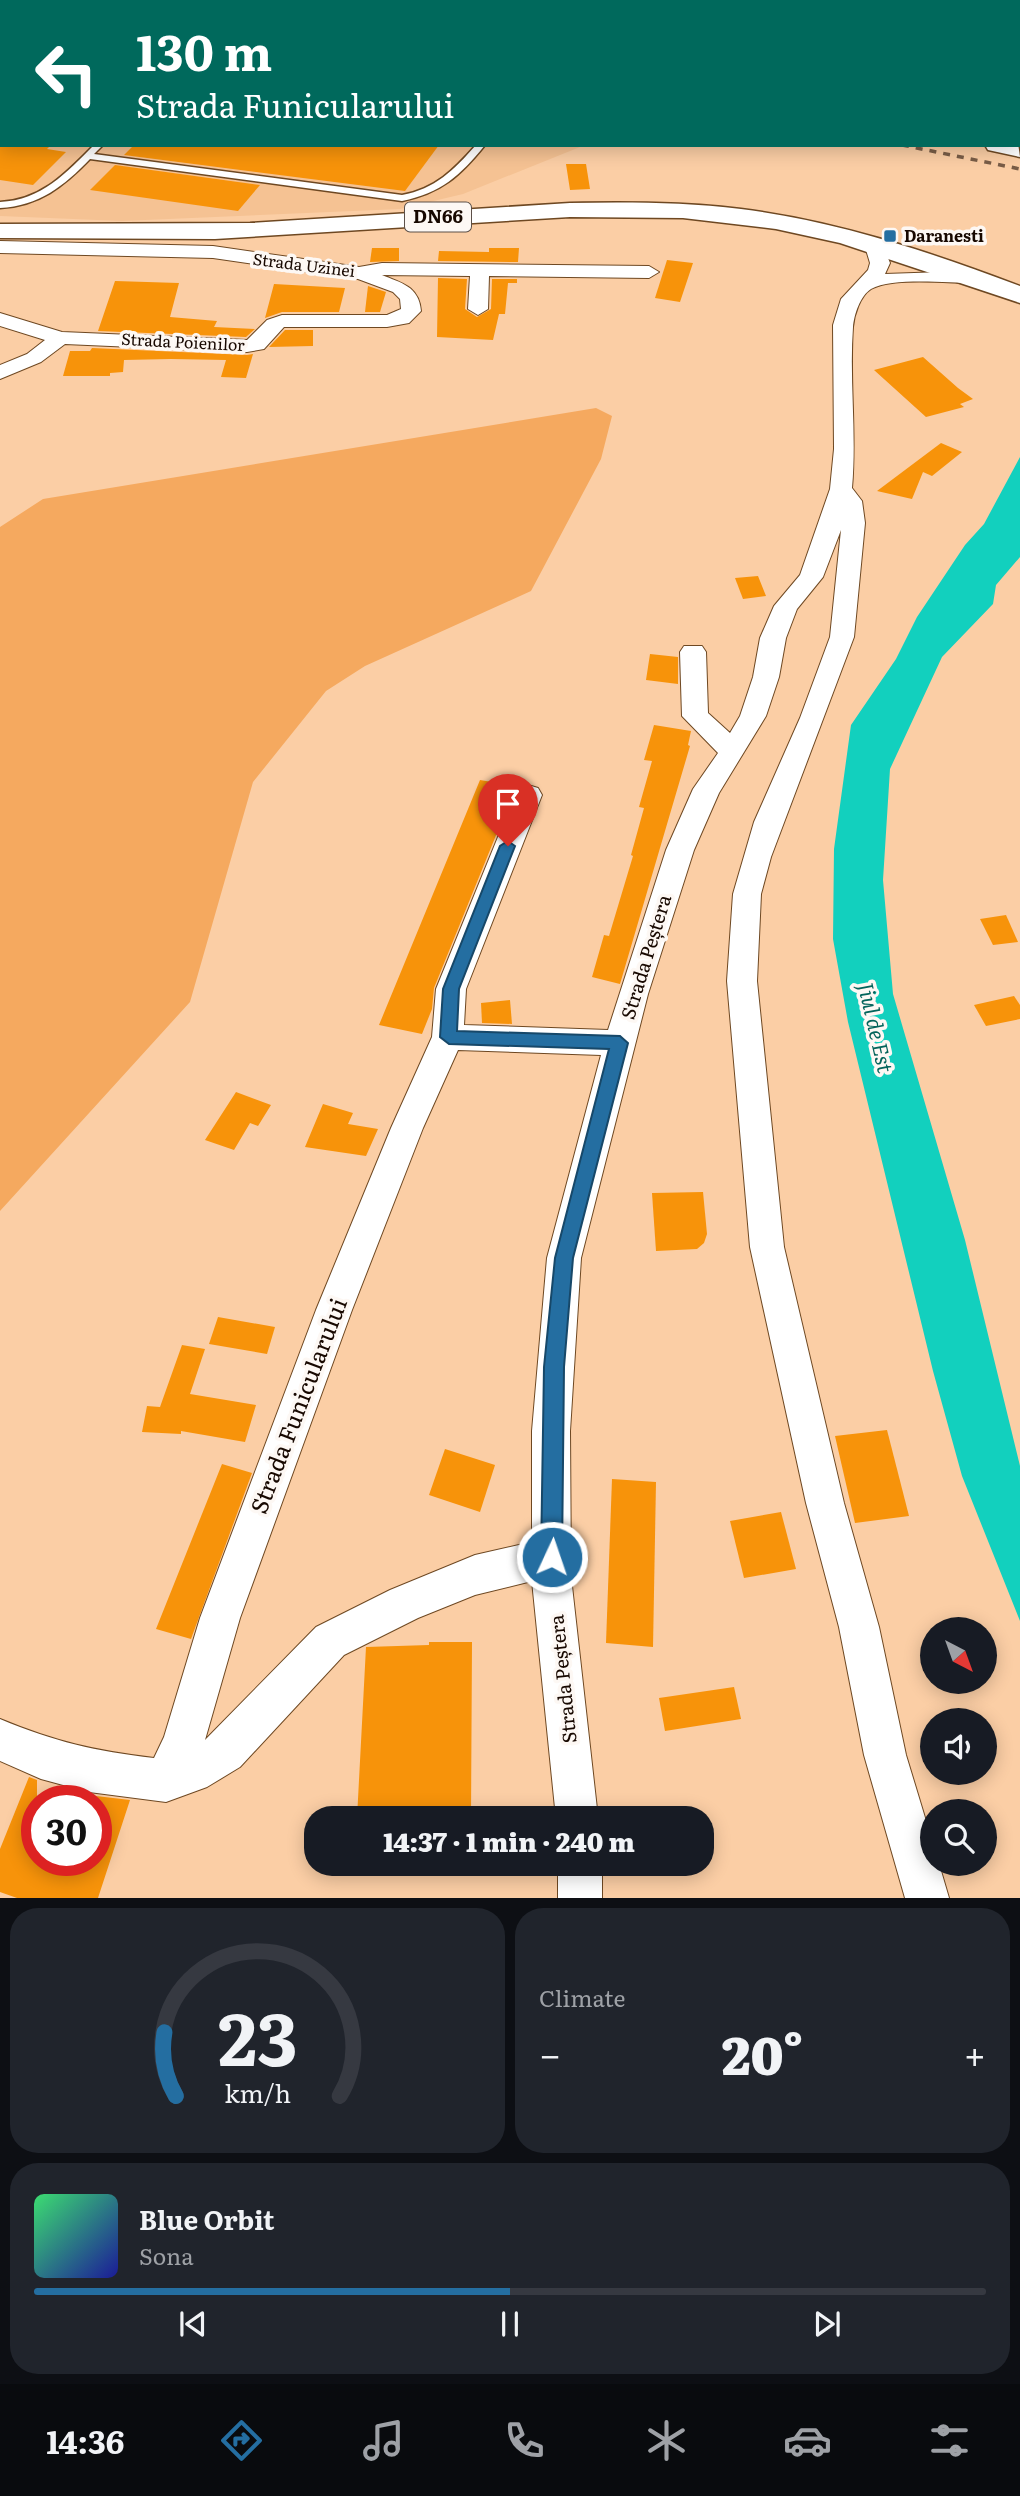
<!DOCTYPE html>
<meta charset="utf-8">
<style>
:root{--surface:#171b24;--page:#20242c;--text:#f1f3f6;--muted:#9ea1a6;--line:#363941;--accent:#246ea1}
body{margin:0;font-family:Literata,serif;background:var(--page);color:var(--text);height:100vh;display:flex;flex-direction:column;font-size:26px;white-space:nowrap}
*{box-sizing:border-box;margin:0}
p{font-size:23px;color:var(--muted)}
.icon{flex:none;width:38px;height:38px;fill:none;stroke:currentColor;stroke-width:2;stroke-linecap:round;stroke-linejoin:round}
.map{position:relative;height:1898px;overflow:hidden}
.side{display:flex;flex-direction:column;gap:10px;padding:10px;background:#0d0f14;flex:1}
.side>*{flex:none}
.banner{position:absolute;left:0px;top:0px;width:1020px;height:147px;box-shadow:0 4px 18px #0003;background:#00695c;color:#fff;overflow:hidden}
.needle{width:46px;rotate:139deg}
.fabs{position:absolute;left:920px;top:1617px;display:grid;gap:14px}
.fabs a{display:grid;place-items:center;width:77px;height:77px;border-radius:50%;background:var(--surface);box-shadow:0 4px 18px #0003;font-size:35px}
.speed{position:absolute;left:21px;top:1785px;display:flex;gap:14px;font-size:35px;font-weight:700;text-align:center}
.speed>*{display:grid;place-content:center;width:91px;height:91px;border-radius:50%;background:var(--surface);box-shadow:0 4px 18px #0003;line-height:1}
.speed .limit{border:10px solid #d22;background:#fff;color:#111}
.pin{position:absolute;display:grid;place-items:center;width:60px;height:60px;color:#fff;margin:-72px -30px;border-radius:50% 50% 50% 0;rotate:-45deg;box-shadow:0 0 7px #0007}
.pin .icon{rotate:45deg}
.me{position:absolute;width:77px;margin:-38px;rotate:3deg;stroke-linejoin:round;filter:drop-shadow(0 0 5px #0008)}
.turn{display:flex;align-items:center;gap:24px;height:147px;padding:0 21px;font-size:32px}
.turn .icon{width:91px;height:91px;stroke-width:2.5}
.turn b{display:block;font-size:49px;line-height:60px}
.big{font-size:52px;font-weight:800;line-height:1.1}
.side .tile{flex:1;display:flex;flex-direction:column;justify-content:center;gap:10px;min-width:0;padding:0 24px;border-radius:28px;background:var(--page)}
.side .dial{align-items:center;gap:0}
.dial svg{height:182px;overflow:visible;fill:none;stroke:var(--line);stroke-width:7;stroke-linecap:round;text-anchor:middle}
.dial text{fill:var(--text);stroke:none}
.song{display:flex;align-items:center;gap:21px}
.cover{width:84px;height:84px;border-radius:10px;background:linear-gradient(135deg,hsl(140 70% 55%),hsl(240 70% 35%))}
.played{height:7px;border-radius:4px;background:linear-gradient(90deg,var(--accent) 50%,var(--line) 50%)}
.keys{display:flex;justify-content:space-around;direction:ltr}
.heat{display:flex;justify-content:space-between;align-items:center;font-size:38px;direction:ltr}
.side .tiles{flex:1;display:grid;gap:10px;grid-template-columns:1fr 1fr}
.tile:last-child{grid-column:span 2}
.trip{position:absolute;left:304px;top:1806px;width:410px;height:70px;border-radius:28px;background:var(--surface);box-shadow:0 4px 18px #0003;font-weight:800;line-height:70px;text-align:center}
.dock{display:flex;height:112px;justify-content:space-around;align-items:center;background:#090b0e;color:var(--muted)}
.dock .icon{width:49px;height:49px}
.dock .current{color:var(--accent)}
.dock b{font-size:32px;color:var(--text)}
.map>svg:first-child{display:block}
</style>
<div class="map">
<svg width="1020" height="1898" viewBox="0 0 1020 1898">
<rect width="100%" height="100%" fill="#fbcea5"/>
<path fill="#f5c293" d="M0 27 2 145H585L463 194 400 209 122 221 0 216Z"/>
<path fill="#f5a95f" d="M596 408 612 416 601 459 531 591 365 666 326 691 253 782 190 1002 0 1211V527L43 499Z"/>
<path fill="#12d0be" d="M1020 457V557L996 585 993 604 942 657 890 769 883 880 893 994 965 1240 1020 1466V1621L962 1476 933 1371 848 1022 833 939 834 849 851 725 896 659 917 617 965 545 984 524Z"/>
<g fill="#f7930a">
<path d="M0 145H51L47 149 66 152 33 185 0 180Z"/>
<path d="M134 145H439L405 191 124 155Z"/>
<path d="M566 164H586L590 189 570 190Z"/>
<path d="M115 165 260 185 238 211 90 190Z"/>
<path d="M372 248H399V261L370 262Z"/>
<path d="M489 248H519L518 262 438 261 439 251 489 252Z"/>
<path d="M667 260 693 263 680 302 655 298Z"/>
<path d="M438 278 467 279 465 309 477 317 491 309 492 279H517V283H508L505 314H499L493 340 437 337Z"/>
<path d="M115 281 179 283 170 317 217 321 214 327 255 329 246 337 98 331Z"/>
<path d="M274 284 345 288 339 312H282L265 318Z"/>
<path d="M368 286 386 292 380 312H365Z"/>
<path d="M285 330H313V346L269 347Z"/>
<path d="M92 348 247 355 253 354 246 378 221 377 226 360 171 359 124 360 123 372 110 373V376H63L70 351H90Z"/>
<path d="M923 357 958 388 973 399 960 404 964 407 926 417 874 370Z"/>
<path d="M941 443 962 452 932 476 923 472 912 499 877 491Z"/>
<path d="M758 576 766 596 743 599 735 578Z"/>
<path d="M650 654 678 657V684L646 680Z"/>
<path d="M654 725 691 731 688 745 690 746 620 984 592 977 604 935 609 936 633 856 631 855 644 808 639 807 652 761 644 760Z"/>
<path d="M480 780 516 786 434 988 432 1009 422 1034 379 1025Z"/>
<path d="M1006 915 1018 942 993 945 980 919Z"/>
<path d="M1014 996 1020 1005V1019L986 1026 974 1005Z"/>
<path d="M510 1000 512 1024 482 1023 481 1003Z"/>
<path d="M236 1092 271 1105 258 1126 250 1123 234 1150 205 1140Z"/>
<path d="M323 1104 353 1113 348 1124 378 1129 366 1156 305 1147Z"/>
<path d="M703 1192 707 1234 704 1243 697 1249 656 1251 652 1193Z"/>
<path d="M218 1317 275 1327 267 1354 209 1344Z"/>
<path d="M182 1345 205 1349 190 1394 256 1405 245 1442 181 1431V1434L142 1432 147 1406 160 1407Z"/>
<path d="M887 1430 909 1516 855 1523 835 1436Z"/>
<path d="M445 1449 495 1465 480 1512 429 1495Z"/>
<path d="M222 1464 252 1473 191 1639 156 1629Z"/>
<path d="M612 1479 656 1482 653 1647 606 1643Z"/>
<path d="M781 1512 796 1569 744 1578 730 1521Z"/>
<path d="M429 1642H472L471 1818H357L366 1647 429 1645Z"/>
<path d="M734 1687 741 1719 665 1731 659 1698Z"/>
<path d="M29 1777 37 1780V1860H96V1796L130 1800 98 1898H17L0 1892V1849Z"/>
</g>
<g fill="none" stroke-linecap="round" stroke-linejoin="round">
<g stroke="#6e4822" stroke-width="3">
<g id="lane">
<rect x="0" y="30" width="2" height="4"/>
<path d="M94 145H103L94 154 402 195C435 189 454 170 476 145H485C460 176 441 193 402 201L90 159C64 186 39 206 0 208V202C42 200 66 173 94 145Z"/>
</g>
</g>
<g stroke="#6e4822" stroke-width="2">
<g id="street">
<path d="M481 0H499L480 2Z"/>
<path d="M554 0H572L553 2Z"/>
<path d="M991 0H1007L1008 2H992Z"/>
<path d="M1018 37 1020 38V50L1018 49Z"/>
<path d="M873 237 882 243 890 263 885 274 973 271 983 277 973 283C948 283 892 277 871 289 860 296 854 315 853 327 849 380 857 434 852 488L862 501 865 523 854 637 771 857 761 894 757 981 784 1247 844 1503 879 1627 906 1755 933 1844V1864H939L949 1898H905L864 1755 839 1627 806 1503 750 1247 727 981 733 894 754 822 800 718 830 637 841 530 823 577 797 609 786 638 779 677 766 716 719 793 694 850 648 994 581 1258 570 1431 571 1577 598 1818H556L532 1581 475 1595 418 1618 344 1655 240 1767 207 1787 166 1802 89 1792 41 1779 0 1761V1719C55 1742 95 1751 154 1758L164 1737 200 1618 316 1310 391 1128 432 1037 436 989 518 788 528 785 538 788 542 795 466 989 464 1025 608 1030 666 850 693 789 718 753 682 716 680 652 684 646H702L706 652 708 713 730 733 740 716 753 677 760 638 774 606 800 575 830 489 834 449 833 325 841 299 868 270 870 263 864 243ZM458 1050 601 1055 547 1258 532 1431V1542L475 1555 390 1590 316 1627 205 1740 240 1618 352 1310 423 1128Z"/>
<path d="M0 241 213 246 359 267 382 263 649 266 659 272 649 278 489 276 488 309 478 315 468 309 470 276 382 275C401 283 419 286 421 311L409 323 387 327H284L264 349 247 352 65 344 41 362 0 379V365L27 354 45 340 0 326V313L62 332 247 340 267 320 282 315H387L401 309 400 299 393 292 358 279 213 258 0 253Z"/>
<rect x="558" y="1864" width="44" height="34"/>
</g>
</g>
<g stroke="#6e4822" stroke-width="3">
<g id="secondary">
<path d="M461 0H486L487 2H462Z"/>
<path d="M1018 143 1020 157 988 150 985 145Z"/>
</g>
</g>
<g stroke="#6e4822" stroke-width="3">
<path id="primary" d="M570 203C627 202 684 202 741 209 837 221 930 252 1020 286V303L840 243 776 229 683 218 570 217 215 239 0 238V224L250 223Z"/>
</g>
<use href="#lane" fill="#fff" fill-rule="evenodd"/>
<use href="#street" fill="#fff" fill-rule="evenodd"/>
<use href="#secondary" fill="#fff" fill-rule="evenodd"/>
<use href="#primary" fill="#fff" fill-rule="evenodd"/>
<g stroke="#795d47" stroke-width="3.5" stroke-dasharray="7 7" stroke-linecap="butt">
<path d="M167 0 177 2"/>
<path d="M189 0 199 2"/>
<path d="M902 145 1020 169"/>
</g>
</g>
<path fill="#246ea1" stroke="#174869" stroke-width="2" d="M508 841 515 846 459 989 457 1031 620 1036 628 1043 573 1258 564 1367 562 1557 559 1564 552 1567 544 1564 541 1557 544 1367 555 1258 609 1049 449 1044 440 1037 443 989 500 846Z"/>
<rect fill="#246ea1" stroke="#fdf8f4" stroke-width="2.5" x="883" y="229" width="14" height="14" rx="3.5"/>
<g text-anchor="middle" stroke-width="7" stroke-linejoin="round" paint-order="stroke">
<g font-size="16" font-weight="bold" fill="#170800" stroke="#fdf8f4" text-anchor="start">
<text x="904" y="242">Daranesti</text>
</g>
<g font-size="16" fill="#170800" stroke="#fdf8f4">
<text transform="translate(304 265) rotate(7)" y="6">Strada Uzinei</text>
<text transform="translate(183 342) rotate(3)" y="6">Strada Poienilor</text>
</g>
<rect fill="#fdf8f4" stroke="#5c5049" stroke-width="2" x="405" y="202.5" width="66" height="29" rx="5"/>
<g font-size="18" font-weight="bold" fill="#170800">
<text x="438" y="223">DN66</text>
</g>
<g font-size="19" fill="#170800" stroke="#fdf8f4">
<text transform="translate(646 957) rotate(-73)" y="7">Strada Peștera</text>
<text transform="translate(563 1679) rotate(-96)" y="7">Strada Peștera</text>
</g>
<g font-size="21" font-style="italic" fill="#04645b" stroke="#fdf8f4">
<text transform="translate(875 1028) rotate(77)" y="7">Jiul de Est</text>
</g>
<g font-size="23" fill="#170800" stroke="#fdf8f4">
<text transform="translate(299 1406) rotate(-69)" y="8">Strada Funicularului</text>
</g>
</g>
</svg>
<div class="fabs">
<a><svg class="needle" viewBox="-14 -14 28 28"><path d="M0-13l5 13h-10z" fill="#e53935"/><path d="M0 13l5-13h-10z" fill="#9ea1a6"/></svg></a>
<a><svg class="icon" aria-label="sound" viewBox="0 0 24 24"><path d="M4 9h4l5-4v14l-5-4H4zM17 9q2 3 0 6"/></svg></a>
<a><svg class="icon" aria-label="search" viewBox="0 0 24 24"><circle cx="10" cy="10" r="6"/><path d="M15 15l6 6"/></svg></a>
</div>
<div class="speed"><div class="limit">30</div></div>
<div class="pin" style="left:508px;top:846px;background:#d93025"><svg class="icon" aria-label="arrive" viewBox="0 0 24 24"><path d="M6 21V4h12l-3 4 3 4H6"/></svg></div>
<svg class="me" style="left:552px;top:1557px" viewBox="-20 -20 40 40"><circle r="17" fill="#246ea1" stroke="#fff" stroke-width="3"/><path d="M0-11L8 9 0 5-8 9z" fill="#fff"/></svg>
<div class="trip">14:37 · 1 min · 240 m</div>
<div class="banner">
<div class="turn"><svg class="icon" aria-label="left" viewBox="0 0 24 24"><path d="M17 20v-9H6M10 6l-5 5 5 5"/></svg><div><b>130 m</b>Strada Funicularului</div></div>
</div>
</div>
<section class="side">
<div class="tiles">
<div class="tile dial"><svg viewBox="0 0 100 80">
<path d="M14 69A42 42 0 1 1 86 69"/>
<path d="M14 69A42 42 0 0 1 9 41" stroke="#246ea1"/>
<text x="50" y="56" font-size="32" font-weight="700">23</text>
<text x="50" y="72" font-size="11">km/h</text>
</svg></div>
<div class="tile"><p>Climate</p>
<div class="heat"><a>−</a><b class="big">20°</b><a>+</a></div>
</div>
<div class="tile">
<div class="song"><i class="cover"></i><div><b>Blue Orbit</b><p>Sona</p></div></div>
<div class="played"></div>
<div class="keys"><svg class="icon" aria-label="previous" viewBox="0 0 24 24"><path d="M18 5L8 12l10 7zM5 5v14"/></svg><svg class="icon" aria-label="pause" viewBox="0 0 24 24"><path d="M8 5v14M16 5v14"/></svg><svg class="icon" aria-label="next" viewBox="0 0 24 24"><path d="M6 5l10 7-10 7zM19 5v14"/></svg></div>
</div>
</div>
</section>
<nav class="dock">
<b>14:36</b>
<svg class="icon current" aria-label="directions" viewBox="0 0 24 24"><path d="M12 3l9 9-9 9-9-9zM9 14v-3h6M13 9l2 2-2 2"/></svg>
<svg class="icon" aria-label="music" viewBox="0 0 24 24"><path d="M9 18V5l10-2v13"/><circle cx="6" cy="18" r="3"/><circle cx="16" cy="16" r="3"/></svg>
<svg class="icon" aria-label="phone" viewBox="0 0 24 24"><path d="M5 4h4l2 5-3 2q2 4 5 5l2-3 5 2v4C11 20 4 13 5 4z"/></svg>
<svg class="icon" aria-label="climate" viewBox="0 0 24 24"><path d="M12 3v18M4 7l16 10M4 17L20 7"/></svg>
<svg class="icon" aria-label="car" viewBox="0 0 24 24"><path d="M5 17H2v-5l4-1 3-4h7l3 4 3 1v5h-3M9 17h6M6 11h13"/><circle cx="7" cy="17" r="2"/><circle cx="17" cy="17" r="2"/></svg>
<svg class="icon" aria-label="filters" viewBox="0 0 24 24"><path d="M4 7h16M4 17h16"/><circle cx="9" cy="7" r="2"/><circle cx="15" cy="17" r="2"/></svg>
</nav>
